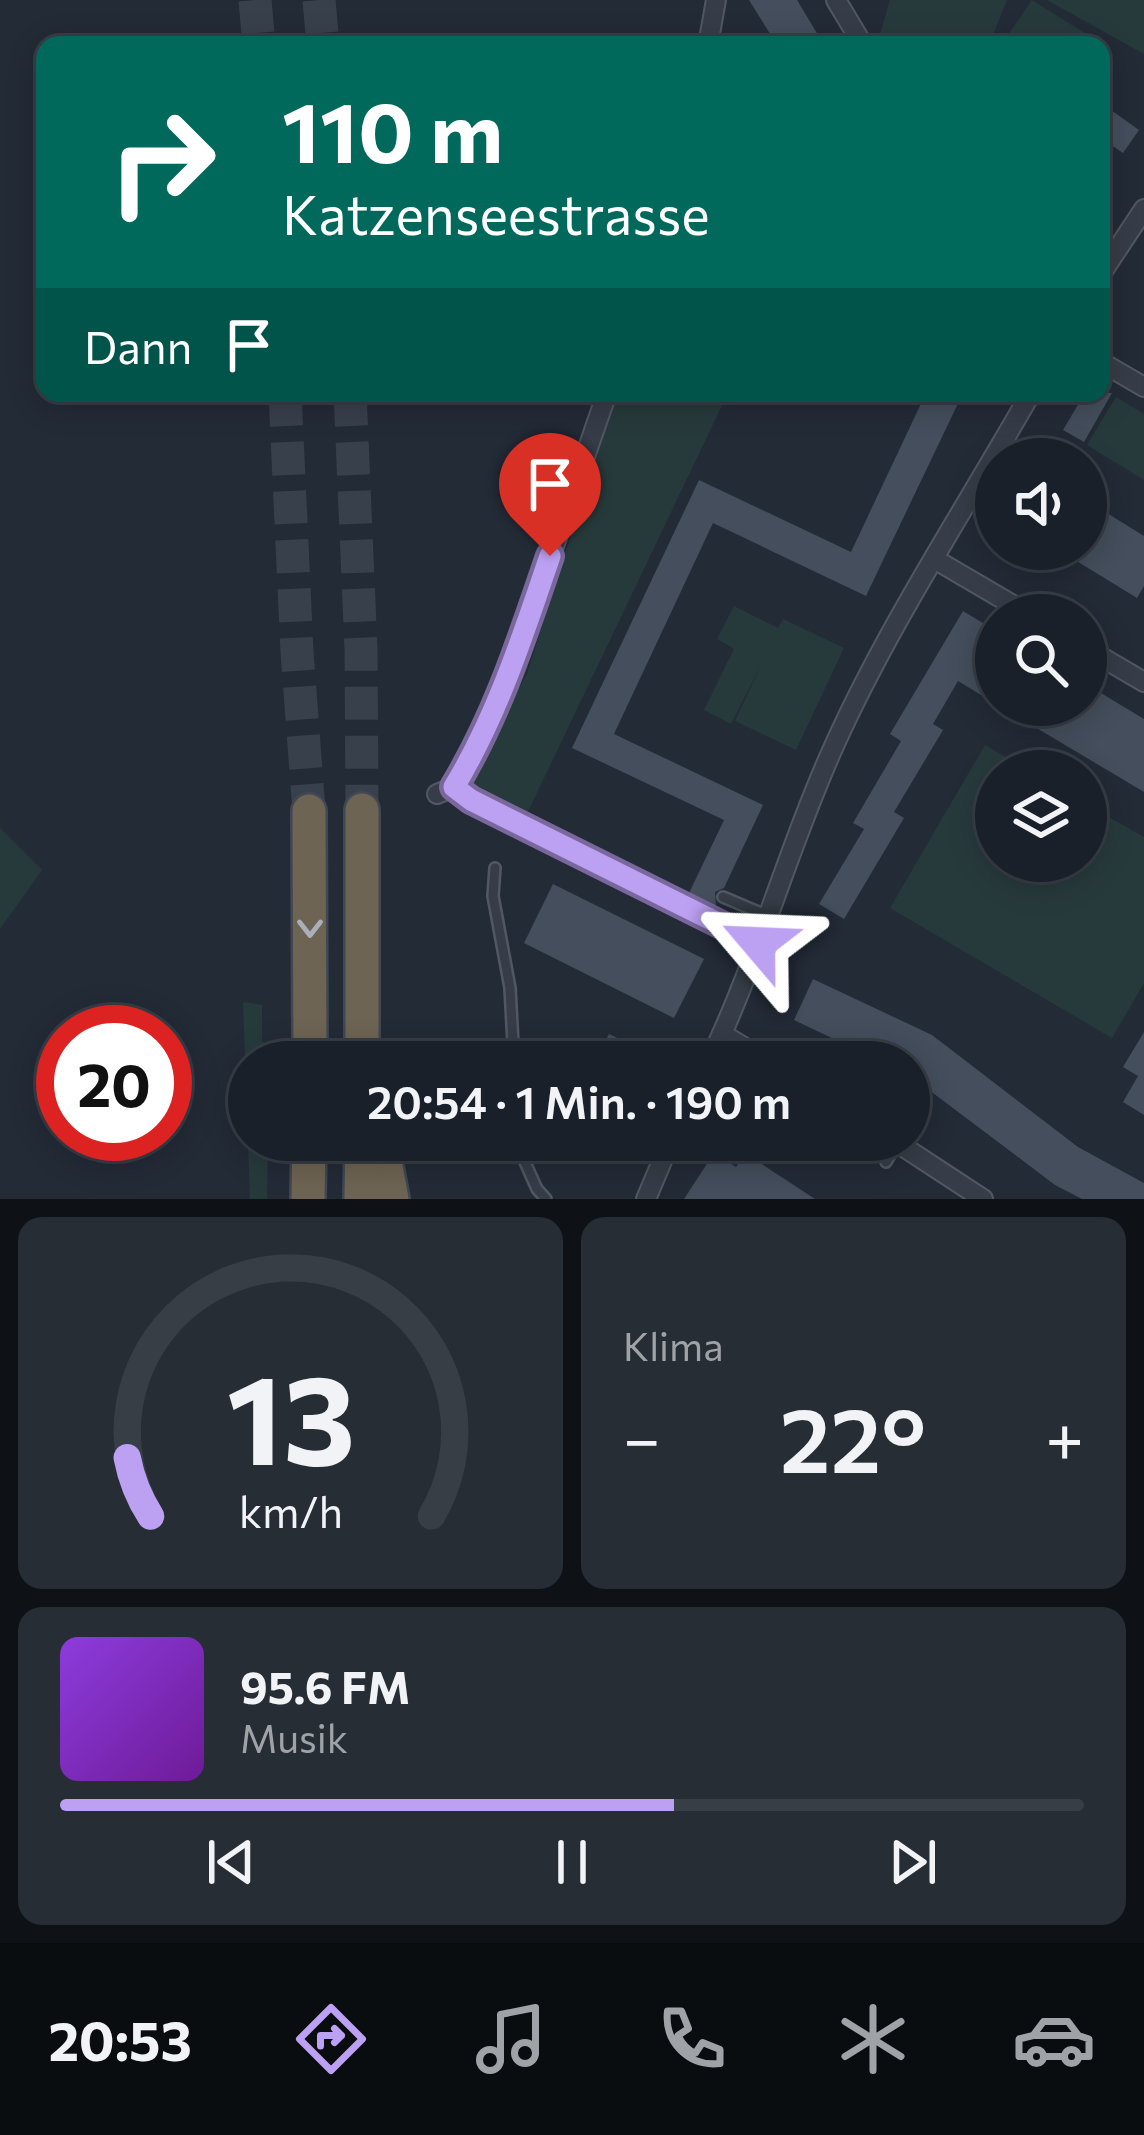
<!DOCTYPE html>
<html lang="de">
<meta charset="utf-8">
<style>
:root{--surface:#1a2029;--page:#272d35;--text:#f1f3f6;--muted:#9fa3a8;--line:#383e46;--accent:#bca0f2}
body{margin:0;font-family:Commissioner,sans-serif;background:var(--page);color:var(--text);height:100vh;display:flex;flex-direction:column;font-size:45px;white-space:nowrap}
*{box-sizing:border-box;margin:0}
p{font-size:39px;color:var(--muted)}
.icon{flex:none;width:66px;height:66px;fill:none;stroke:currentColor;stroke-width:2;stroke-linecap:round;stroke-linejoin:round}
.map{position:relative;height:1199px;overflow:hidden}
.panel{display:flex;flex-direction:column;gap:18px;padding:18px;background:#0e1217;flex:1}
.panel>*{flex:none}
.top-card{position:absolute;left:36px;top:36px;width:1074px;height:366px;border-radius:24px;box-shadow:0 6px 30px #0003,0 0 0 3px var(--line);background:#00695c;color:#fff;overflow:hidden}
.fabs{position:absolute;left:975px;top:438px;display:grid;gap:24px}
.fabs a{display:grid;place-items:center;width:132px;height:132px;border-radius:50%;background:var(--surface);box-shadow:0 6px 30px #0003,0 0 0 3px var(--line);font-size:60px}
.speed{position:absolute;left:36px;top:1005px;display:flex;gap:24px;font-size:60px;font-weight:700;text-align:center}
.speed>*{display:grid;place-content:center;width:156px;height:156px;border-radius:50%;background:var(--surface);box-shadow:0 6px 30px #0003,0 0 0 3px var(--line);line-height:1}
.speed .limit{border:18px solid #d22;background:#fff;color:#111}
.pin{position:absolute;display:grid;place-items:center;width:102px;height:102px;color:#fff;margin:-123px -51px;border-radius:50% 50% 50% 0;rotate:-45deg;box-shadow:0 0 12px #0007}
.pin .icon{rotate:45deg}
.me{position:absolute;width:132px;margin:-66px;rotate:296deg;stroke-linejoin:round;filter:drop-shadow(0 0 9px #0008)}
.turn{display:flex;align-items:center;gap:42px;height:252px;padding:0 48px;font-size:54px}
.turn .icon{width:156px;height:156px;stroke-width:2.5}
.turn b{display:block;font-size:84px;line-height:102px}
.then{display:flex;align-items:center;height:114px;padding:0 48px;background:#0003;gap:24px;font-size:45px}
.big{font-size:90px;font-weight:600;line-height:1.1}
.panel .tile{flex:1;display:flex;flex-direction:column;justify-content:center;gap:18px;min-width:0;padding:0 42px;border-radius:24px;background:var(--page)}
.panel .dial{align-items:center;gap:0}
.dial svg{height:312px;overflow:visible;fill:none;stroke:var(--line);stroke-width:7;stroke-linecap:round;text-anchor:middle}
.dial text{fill:var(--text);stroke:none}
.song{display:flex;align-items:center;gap:36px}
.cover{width:144px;height:144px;border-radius:18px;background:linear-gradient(135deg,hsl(270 70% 55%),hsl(280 70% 35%))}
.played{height:12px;border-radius:6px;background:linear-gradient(90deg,var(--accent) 60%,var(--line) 60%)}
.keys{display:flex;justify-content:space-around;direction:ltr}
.heat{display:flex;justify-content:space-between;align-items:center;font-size:66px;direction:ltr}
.panel .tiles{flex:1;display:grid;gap:18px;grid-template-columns:1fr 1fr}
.tile:last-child{grid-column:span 2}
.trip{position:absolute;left:228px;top:1041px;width:702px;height:120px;border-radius:60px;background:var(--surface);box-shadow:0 6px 30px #0003,0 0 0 3px var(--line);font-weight:600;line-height:120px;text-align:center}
.tab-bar{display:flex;height:192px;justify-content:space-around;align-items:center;background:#0a0d10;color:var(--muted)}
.tab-bar .icon{width:84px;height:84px}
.tab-bar .active{color:var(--accent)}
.tab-bar b{font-size:54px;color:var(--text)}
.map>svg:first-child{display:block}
</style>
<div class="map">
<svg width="1144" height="1199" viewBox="0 0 1144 1199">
<rect width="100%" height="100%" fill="#232b37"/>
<g fill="#273a3b">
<path d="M890 0H1007L989 45H877Z"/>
<path d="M1032 0 1088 35 1081 45H1022L1008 35Z"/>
<path d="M1047 0H1144V54Z"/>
<path d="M616 393H728L524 820 467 780 527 674Z"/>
<path d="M1116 397 1144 414V480L1087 445Z"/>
<path d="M734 606 778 628 783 619 844 648 796 750 735 721 762 663 731 724 704 710 734 649 717 639Z"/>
<path d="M985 745 1030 771H996V861H1086V804L1144 837V983L1112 1038 890 908Z"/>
<path d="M0 828 42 870 0 929Z"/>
<path d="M243 1002 262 1005V1042L269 1043V1060L249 1062V1140H268L267 1199H250Z"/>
</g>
<g fill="#444e5c">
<path d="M749 0H797L824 45H777Z"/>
<path d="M1101 103 1139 130 1123 153 1101 138Z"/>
<path d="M926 393H963L866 596 713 523 614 734 763 805 724 888 715 892 716 906 689 893 724 820 572 748 699 480 851 552Z"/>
<path d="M1085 393H1112L1084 442 1063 430Z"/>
<path d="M1086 500 1144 536V586L1137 598 1057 549H1086Z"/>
<path d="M963 611 996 631V704L958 681 933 724 943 730 894 812 904 818 844 919 819 904 864 829 853 823 901 741 890 734Z"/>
<path d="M1086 684 1144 719V792L998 705H1086Z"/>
<path d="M553 884 704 959 674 1018 524 943Z"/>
<path d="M813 979 932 1035 1078 1147 1144 1183V1199H1082L1055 1185 909 1075V1062H882L794 1020Z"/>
<path d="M1144 1032V1115L1123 1102 1138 1076 1123 1067Z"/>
<path d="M609 1034 666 1062H595Z"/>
<path d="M714 1153 736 1167 745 1153 815 1199H684Z"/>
</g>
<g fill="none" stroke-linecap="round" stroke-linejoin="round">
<g stroke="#38404c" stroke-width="33" stroke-dasharray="33 16" stroke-linecap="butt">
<path d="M255 0 259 45"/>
<path d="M319 0 323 45"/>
<path d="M285 393 297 652 309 811"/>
<path d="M350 393 361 649 362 810"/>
</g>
<g stroke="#515863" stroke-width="14">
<g id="lane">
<path d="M454 787 471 800 758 943"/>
<path d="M495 868 493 896 510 988 514 1062"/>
<path d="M723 897 768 916"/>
<path d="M515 1140 537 1189 546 1199"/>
<path d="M886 1162 897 1143"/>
</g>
</g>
<g stroke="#515863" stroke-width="22">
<g id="street">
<path d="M836 0 863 45"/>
<path d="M708 45 716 0"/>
<path d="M1101 274 1144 209"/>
<path d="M1101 362 1144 387"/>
<path d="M936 560 1030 615"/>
<path d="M1086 648 1144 682"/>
<path d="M437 794 454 787 478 747 508 679 607 393"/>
<path d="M722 1034 769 1062"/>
<path d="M709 1062C758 960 787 850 834 746 889 624 965 509 1031 393"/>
<path d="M893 1140 983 1199"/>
<path d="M646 1199 671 1140"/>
</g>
</g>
<g stroke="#414853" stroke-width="38">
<g id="highway">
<path d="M362 810V1062"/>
<path d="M309 811 310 1062"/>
<path d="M381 1140 392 1199"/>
<path d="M308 1199 309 1140"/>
<path d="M361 1199 362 1140"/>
</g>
</g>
<use href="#lane" stroke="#363d48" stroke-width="9"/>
<use href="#street" stroke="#363d48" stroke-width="18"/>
<use href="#highway" stroke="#6e6453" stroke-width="33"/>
</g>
<defs><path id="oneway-chevron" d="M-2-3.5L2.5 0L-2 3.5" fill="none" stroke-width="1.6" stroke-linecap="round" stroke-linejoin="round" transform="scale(3)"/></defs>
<use stroke="#aab0b9" href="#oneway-chevron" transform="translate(310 928) rotate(90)"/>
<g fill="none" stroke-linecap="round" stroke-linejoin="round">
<g stroke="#7a689d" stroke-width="30">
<path id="route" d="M550 556C523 635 498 714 454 787L471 800 758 943"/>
</g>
<use href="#route" stroke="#bca0f2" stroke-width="21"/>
</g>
</svg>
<div class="fabs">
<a><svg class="icon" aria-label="sound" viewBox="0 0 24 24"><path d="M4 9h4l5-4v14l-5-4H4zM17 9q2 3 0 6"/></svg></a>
<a><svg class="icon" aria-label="search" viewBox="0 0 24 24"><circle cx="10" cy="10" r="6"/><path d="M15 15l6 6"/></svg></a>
<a><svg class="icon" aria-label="layers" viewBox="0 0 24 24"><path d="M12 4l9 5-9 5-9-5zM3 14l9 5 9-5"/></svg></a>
</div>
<div class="speed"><div class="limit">20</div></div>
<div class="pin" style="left:550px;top:556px;background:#d93025"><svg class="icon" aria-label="arrive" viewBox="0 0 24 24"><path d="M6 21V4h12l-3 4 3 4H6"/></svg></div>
<svg class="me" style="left:758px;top:943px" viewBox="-20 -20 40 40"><path d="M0-17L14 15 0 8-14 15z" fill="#bca0f2" stroke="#fff" stroke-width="4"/></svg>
<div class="trip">20:54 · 1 Min. · 190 m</div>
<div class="top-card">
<div class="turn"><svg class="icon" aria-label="right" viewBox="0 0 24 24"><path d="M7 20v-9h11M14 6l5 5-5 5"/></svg><div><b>110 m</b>Katzenseestrasse</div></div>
<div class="then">Dann<svg class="icon" aria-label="arrive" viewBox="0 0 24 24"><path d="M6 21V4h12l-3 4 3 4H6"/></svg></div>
</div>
</div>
<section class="panel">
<div class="tiles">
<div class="tile dial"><svg viewBox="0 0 100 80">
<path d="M14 69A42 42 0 1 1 86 69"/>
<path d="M14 69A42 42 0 0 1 8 54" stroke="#bca0f2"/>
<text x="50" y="56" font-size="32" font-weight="700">13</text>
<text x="50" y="72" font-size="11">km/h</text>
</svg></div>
<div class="tile"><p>Klima</p>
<div class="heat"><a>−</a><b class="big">22°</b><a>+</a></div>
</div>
<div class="tile">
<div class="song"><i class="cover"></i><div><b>95.6 FM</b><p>Musik</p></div></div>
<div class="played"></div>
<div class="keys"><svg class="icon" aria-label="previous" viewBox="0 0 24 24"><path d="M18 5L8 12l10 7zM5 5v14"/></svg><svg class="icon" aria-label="pause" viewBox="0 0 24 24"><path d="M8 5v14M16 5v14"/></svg><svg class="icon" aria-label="next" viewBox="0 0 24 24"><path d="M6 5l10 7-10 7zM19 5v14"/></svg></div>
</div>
</div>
</section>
<nav class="tab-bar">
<b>20:53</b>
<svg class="icon active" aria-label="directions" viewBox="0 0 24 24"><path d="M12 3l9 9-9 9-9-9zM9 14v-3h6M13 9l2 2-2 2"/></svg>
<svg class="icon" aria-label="music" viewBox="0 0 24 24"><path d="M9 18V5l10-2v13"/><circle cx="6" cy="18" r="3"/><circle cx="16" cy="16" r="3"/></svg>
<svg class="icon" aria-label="phone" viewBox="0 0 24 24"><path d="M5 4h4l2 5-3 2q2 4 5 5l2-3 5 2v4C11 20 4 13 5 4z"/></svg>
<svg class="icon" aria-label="climate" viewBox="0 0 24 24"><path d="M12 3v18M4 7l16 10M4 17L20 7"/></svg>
<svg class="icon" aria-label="car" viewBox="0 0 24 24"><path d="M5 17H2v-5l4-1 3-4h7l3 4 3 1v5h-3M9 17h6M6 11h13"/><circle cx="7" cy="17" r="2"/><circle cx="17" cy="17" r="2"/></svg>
</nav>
